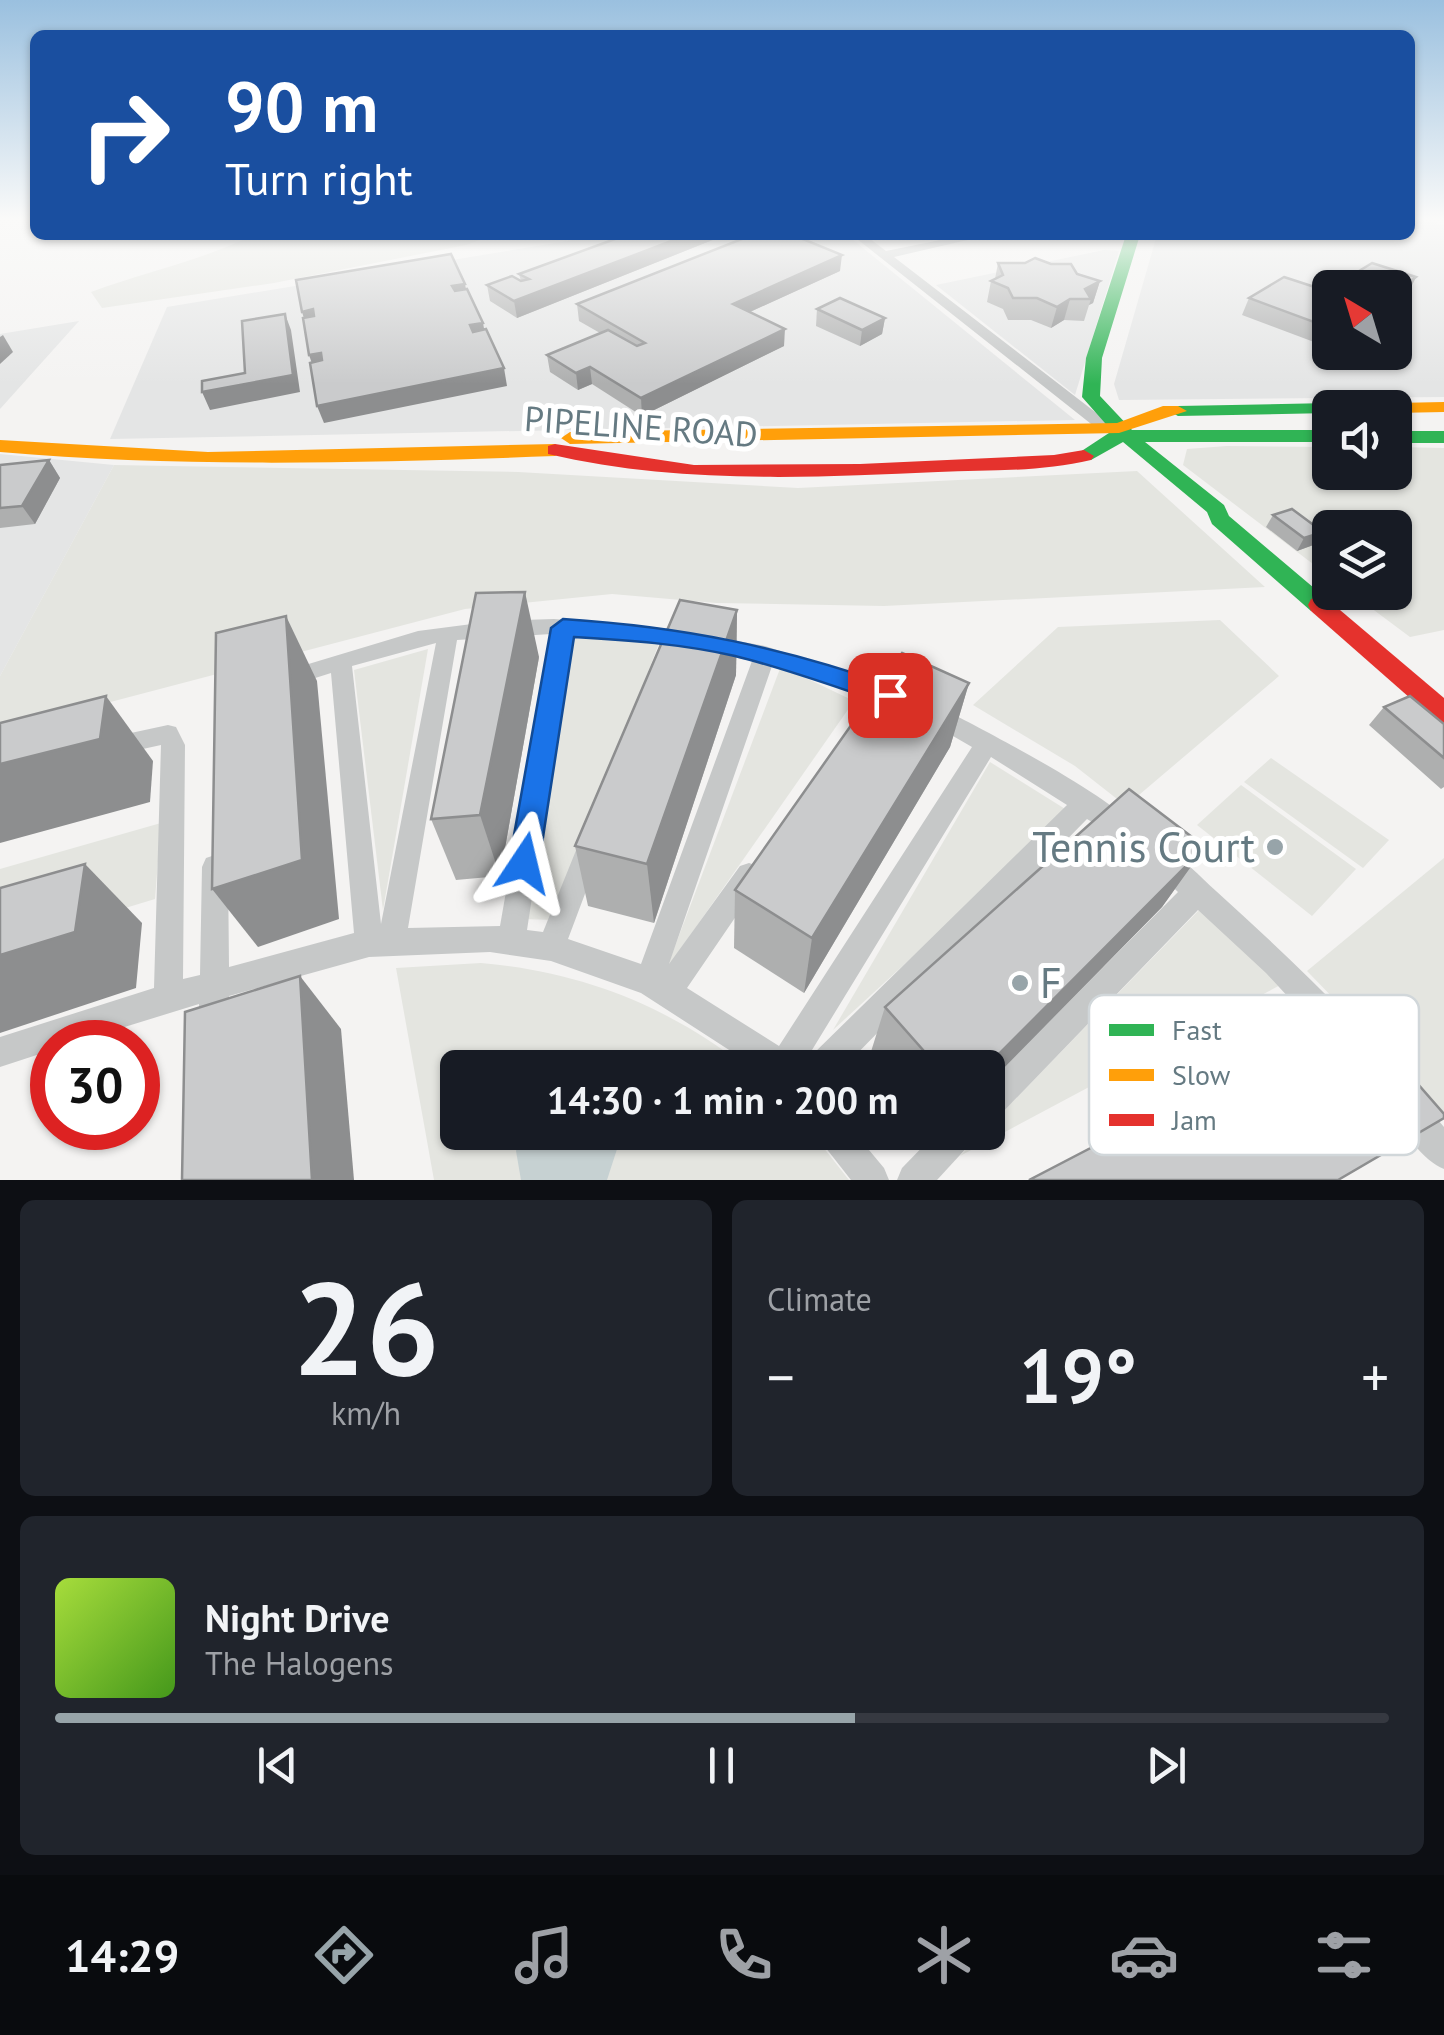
<!DOCTYPE html>
<meta charset="utf-8">
<style>
:root{--surface:#171b24;--page:#20242c;--text:#f1f3f6;--muted:#9ea1a6;--line:#363941;--accent:#97a4a9}
body{margin:0;font-family:"PT Sans",sans-serif;background:var(--page);color:var(--text);height:100vh;display:flex;flex-direction:column;font-size:38px;white-space:nowrap}
*{box-sizing:border-box;margin:0}
p{font-size:32px;color:var(--muted)}
.icon{flex:none;width:55px;height:55px;fill:none;stroke:currentColor;stroke-width:2;stroke-linecap:round;stroke-linejoin:round}
.map{position:relative;height:1180px;overflow:hidden}
.panel{display:flex;flex-direction:column;gap:20px;padding:20px;background:#0d0f14;flex:1}
.panel>*{flex:none}
.guide{position:absolute;left:30px;top:30px;width:1385px;height:210px;border-radius:15px;box-shadow:0 2px 8px #0004;background:#1a4fa0;color:#fff;overflow:hidden}
.needle{width:65px;rotate:322deg}
.controls{position:absolute;left:1312px;top:270px;display:grid;gap:20px}
.controls a{display:grid;place-items:center;width:100px;height:100px;border-radius:15px;background:var(--surface);box-shadow:0 2px 8px #0004;font-size:50px}
.speed{position:absolute;left:30px;top:1020px;display:flex;gap:20px;font-size:50px;font-weight:700;text-align:center}
.speed>*{display:grid;place-content:center;width:130px;height:130px;border-radius:50%;background:var(--surface);box-shadow:0 2px 8px #0004;line-height:1}
.speed .limit{border:15px solid #d22;background:#fff;color:#111}
.pin{position:absolute;display:grid;place-items:center;width:85px;height:85px;color:#fff;margin:-42px;border-radius:20px;box-shadow:0 5px 15px #0006}
.me{position:absolute;width:110px;margin:-55px;rotate:10deg;stroke-linejoin:round;filter:drop-shadow(0 0 8px #0008)}
.turn{display:flex;align-items:center;gap:35px;height:210px;padding:0 30px;font-size:45px}
.turn .icon{width:130px;height:130px;stroke-width:2.5}
.turn b{display:block;font-size:70px;line-height:85px}
.big{font-size:75px;font-weight:800;line-height:1.1}
.panel .tile{flex:1;display:flex;flex-direction:column;justify-content:center;gap:15px;min-width:0;padding:0 35px;border-radius:15px;background:var(--page)}
.panel .dial{align-items:center;gap:0}
.dial b{font-size:130px;line-height:1}
.song{display:flex;align-items:center;gap:30px}
.cover{width:120px;height:120px;border-radius:15px;background:linear-gradient(135deg,hsl(80 70% 55%),hsl(100 70% 35%))}
.played{height:10px;border-radius:5px;background:linear-gradient(90deg,var(--accent) 60%,var(--line) 60%)}
.keys{display:flex;justify-content:space-around;direction:ltr}
.heat{display:flex;justify-content:space-between;align-items:center;font-size:55px;direction:ltr}
.panel .tiles{flex:1;display:grid;gap:20px;grid-template-columns:1fr 1fr}
.tile:last-child{grid-column:span 2}
.trip{position:absolute;left:440px;top:1050px;width:565px;height:100px;border-radius:15px;background:var(--surface);box-shadow:0 2px 8px #0004;font-weight:800;line-height:100px;text-align:center}
.tabs{display:flex;height:160px;justify-content:space-around;align-items:center;background:#090b0e;color:var(--muted)}
.tabs .icon{width:70px;height:70px}
.tabs .active{color:var(--accent)}
.tabs b{font-size:45px;color:var(--text)}
.map>svg:first-child{display:block}
</style>
<div class="map">
<svg width="1444" height="1180" viewBox="0 0 1444 1180">
<rect width="100%" height="100%" fill="#f4f3f2"/>
<g fill="#e4e5e5" fill-rule="evenodd">
<path d="M1410 218 1444 225V397L1119 400 1114 384 1157 235H1410ZM1330 288H1395V352H1330Z"/>
<path d="M604 235H847L1075 420 110 439 167 307Z"/>
<path d="M1104 250 1119 251 1075 395 936 285Z"/>
<path d="M79 321 0 409V334Z"/>
<path d="M0 454 114 465 0 676Z"/>
</g>
<g fill="#e4e5e0">
<path d="M253 235H494L466 245 274 283 102 308 91 292C145 272 201 261 253 235Z"/>
<path d="M1227 446 1330 447V472H1395V447L1444 448V630L1410 637 1351 593 1395 592V528H1330V577L1183 465 1187 449Z"/>
<path d="M114 465 518 472 798 488 1137 471 1265 587 884 606 716 603 612 594 465 609 0 731V676Z"/>
<path d="M1220 620 1279 676 1126 806 1075 766 973 705 1058 627Z"/>
<path d="M569 632 661 638 553 920 523 919Z"/>
<path d="M428 649 383 910 354 670Z"/>
<path d="M781 666 854 701 666 970Z"/>
<path d="M1271 758 1389 840 1363 868 1244 782Z"/>
<path d="M990 762 1070 812 833 1030Z"/>
<path d="M1241 785 1356 869 1312 916 1197 825Z"/>
<path d="M161 823 155 899 0 946V869Z"/>
<path d="M1444 858V1112L1307 971Z"/>
<path d="M1202 907 1284 983 960 1156 982 1133 988 1132V1127Z"/>
<path d="M481 963C582 972 666 1005 746 1067L458 1068V1132L812 1133 849 1180H434L396 968Z"/>
</g>
<path fill="#c6d1d2" d="M521 1133H616L618 1146 607 1180H521L516 1151Z"/>
<g fill="none" stroke-linecap="round" stroke-linejoin="round">
<g fill="#c6c8c8" fill-rule="evenodd">
<path d="M852 235H865L886 251 965 235H989L894 257 1112 425V431H1100Z"/>
<path d="M554 619 672 629 765 646 907 693 910 699 907 705 899 708 772 666 669 964 740 866 749 863 758 866 762 875 758 884 687 988 779 1046 972 747 927 721 924 715 927 709 935 706 943 709C978 727 1122 801 1136 830L1132 838 1123 841 1087 819 843 1068H806L810 1057 1067 805 991 757 801 1068H757L641 993 551 961 490 952 369 957 229 996V1028L225 1039 214 1043 203 1039 199 1028V1004L76 1042H52V1050L0 1067V1037L154 988 161 745 111 756 103 753 99 746 103 739 168 725 176 727 185 745 183 979 200 975 202 867 206 858 215 855 224 858 228 867 229 967 354 933 331 673 290 686 282 684 279 678 282 672 418 631 495 621ZM551 634 500 926 408 928 457 640ZM572 635 672 644 752 661 641 964 568 939 603 846 599 838 590 834 581 838 543 932 527 930ZM436 643 381 924 352 666Z"/>
<path d="M1162 848C1182 856 1200 877 1216 891 1266 936 1314 982 1361 1030L1365 1041 1361 1052 1350 1056 1339 1052 1266 973 1198 910 999 1116 988 1121V1083L1178 892 1153 868 1149 860 1153 852Z"/>
<path d="M1408 1093 1419 1098 1444 1127V1169C1423 1161 1401 1130 1392 1109L1397 1098Z"/>
<path d="M817 1132H854L884 1168 889 1180H851L822 1143Z"/>
<path d="M937 1132H976L971 1143 937 1180H897L902 1168Z"/>
</g>
<g fill="#30b455" fill-rule="evenodd">
<path d="M1126 235H1140L1102 358 1100 396 1132 430H1330V442H1145L1224 505 1229 516 1327 599 1330 605 1327 611H1311L1212 524 1207 512 1123 442 1091 460H1077L1074 456 1112 431 1082 397 1086 358Z"/>
<path d="M1330 403 1339 408H1330V413L1178 416 1169 411 1178 406Z"/>
<rect x="1395" y="431" width="49" height="12"/>
</g>
<g fill="#ff9f0a" fill-rule="evenodd">
<path d="M1444 402V412L1395 413V408H1386L1395 403Z"/>
<path d="M1163 406H1178L1187 411 1119 433 570 444 561 438 570 432 1117 423Z"/>
<path d="M0 440 208 452 555 444 564 450 555 456C370 463 185 468 0 452Z"/>
</g>
<g fill="#e5322d" fill-rule="evenodd">
<path d="M555 444 694 465 860 464 1054 455 1084 450 1094 456 1091 460C1041 472 988 470 938 472 808 478 676 484 548 454V446Z"/>
<path d="M1319 597 1327 599 1444 698V723L1435 720 1311 611 1308 605 1311 599Z"/>
</g>
</g>
<g fill="#aeafaf">
<path d="M626 235H720V237L517 318 490 301 487 285 521 281 519 274Z"/>
<path d="M998 263 1051 264 1100 281 1093 303 1089 305 1084 321 1064 320 1051 328 1031 320H1008L1003 309 987 302 991 281 995 279Z"/>
<path d="M840 271 750 312 784 346 642 416 592 384 578 390 550 372 547 355 600 333 579 321 577 304Z"/>
<path d="M1351 276 1416 277 1408 293 1395 302V288H1346Z"/>
<path d="M1330 292V348L1242 315 1249 298Z"/>
<path d="M817 309 885 318 882 334 860 346 816 326Z"/>
<path d="M49 460 60 478 35 524 0 528V465Z"/>
<path d="M1273 515 1323 532 1316 544 1297 551 1266 527Z"/>
<path d="M737 610 736 675 654 923 588 906 575 846Z"/>
<path d="M539 657 500 876 456 880 431 819Z"/>
<path d="M969 683 950 747 804 993 734 948 735 890Z"/>
<path d="M1384 707 1444 724V787L1441 789 1369 725Z"/>
<path d="M1205 847 1162 907 988 1084V1068H876L869 1058 885 1007Z"/>
</g>
<g fill="#8d8e8f">
<path d="M687 235H720V237L517 318 514 301Z"/>
<path d="M842 255 840 271 732 320 733 304Z"/>
<path d="M1416 277 1408 293 1395 302 1397 291Z"/>
<path d="M1100 281 1093 303 1089 305 1091 299 1085 289Z"/>
<path d="M465 284 468 300 456 302 452 286Z"/>
<path d="M1070 299 1064 320 1051 328 1057 307Z"/>
<path d="M313 309 319 326 307 328 302 312Z"/>
<path d="M285 314 291 330 300 392 210 410 202 392 293 375Z"/>
<path d="M885 318 882 334 860 346 862 330Z"/>
<path d="M483 323 486 339 473 342 470 325Z"/>
<path d="M785 329 784 346 642 416 641 398Z"/>
<path d="M3 335 13 352 0 364V337Z"/>
<path d="M321 353 327 370 315 372 309 355Z"/>
<path d="M590 367 592 384 578 390 576 373Z"/>
<path d="M504 368 507 386 324 423 317 406Z"/>
<path d="M49 460 60 478 35 524 22 506Z"/>
<path d="M1323 532 1316 544 1297 551 1304 538Z"/>
<path d="M525 592 539 657 500 876 480 815Z"/>
<path d="M737 610 736 675 654 923 647 864Z"/>
<path d="M286 616 317 681 339 919 258 947 212 889Z"/>
<path d="M969 683 950 747 804 993 812 938Z"/>
<path d="M106 696 153 761 150 802 0 843V764Z"/>
<path d="M1205 847 1162 907 988 1084V1068H985Z"/>
<path d="M85 864 142 923 136 988 0 1033V955Z"/>
<path d="M300 976 341 1029 354 1180H312Z"/>
</g>
<g fill="#cacbcc" stroke="#8d8e8f" stroke-width="2.5">
<path d="M626 235H687L514 301 487 285 512 276 521 281 529 279 519 274Z"/>
<path d="M752 235H793L842 255 733 304 785 329 641 398 590 367 576 373 547 355 608 330 637 346 645 343 577 304Z"/>
<path d="M451 254 465 284 452 286 455 291 467 289 483 323 470 325 473 332 486 329 504 368 317 406 310 363 322 360 321 353 309 355 303 318 314 316 313 309 302 312 296 280Z"/>
<path d="M1035 258 1051 264H1071L1077 274 1100 281 1085 289 1091 299H1070L1057 307 1037 298H1013L1008 288 991 281 1003 275 998 263H1025Z"/>
<path d="M1372 263 1416 277 1397 291 1395 288H1385L1351 276Z"/>
<path d="M1284 277 1330 292V328L1249 298Z"/>
<path d="M840 298 885 318 862 330 817 309Z"/>
<path d="M285 314 293 375 202 392V381L245 373 242 321Z"/>
<path d="M49 460 22 506 0 508V465Z"/>
<path d="M1292 509 1323 532 1304 538 1273 515Z"/>
<path d="M525 592 480 815 431 819 476 593Z"/>
<path d="M680 600 737 610 647 864 575 846Z"/>
<path d="M286 616 302 860 212 889 216 633Z"/>
<path d="M902 653 969 683 812 938 735 890Z"/>
<path d="M106 696 100 739 0 764V723Z"/>
<path d="M1410 696 1444 724V758L1384 707Z"/>
<path d="M1129 789 1205 847 985 1068H939L885 1007Z"/>
<path d="M85 864 75 932 0 955V888Z"/>
<path d="M300 976 312 1180H182L185 1012Z"/>
<path d="M1354 1011 1444 1114V1118L1338 1180H1029Z"/>
</g>
<linearGradient id="sky" x2="0" y2="1"><stop stop-color="#9ac0df"/><stop offset="0.57" stop-color="#fafaf9"/><stop offset="1" stop-color="#fafaf9" stop-opacity="0"/></linearGradient>
<rect width="1444" height="384" fill="url(#sky)"/>
<path fill="#1a73e8" stroke="#114b97" stroke-width="2.5" d="M563 619C686 627 782 647 899 688L902 695 899 702 890 705C838 688 788 669 735 656 682 644 628 640 574 637L539 863 534 872 524 876 513 872 509 863 551 628Z"/>
<g fill="#97a4a9" stroke="#fff" stroke-width="4">
<circle cx="1275" cy="847" r="10"/>
<circle cx="1020" cy="983" r="10"/>
</g>
<g text-anchor="middle" stroke-width="10" stroke-linejoin="round" paint-order="stroke">
<g font-size="35" fill="#657a82" stroke="#fff">
<text transform="translate(641 427) rotate(4)" y="12">PIPELINE ROAD</text>
</g>
<g font-size="42" fill="#657a82" stroke="#fff" text-anchor="end">
<text x="1255" y="862">Tennis Court</text>
<text x="1040" y="998" text-anchor="start">F</text>
</g>
</g>
<rect x="1089" y="995" width="330" height="160" rx="15" fill="#fff" stroke="#d1d7da" stroke-width="2.5"/>
<rect x="1109" y="1024" width="45" height="12" fill="#30b455"/>
<rect x="1109" y="1069" width="45" height="12" fill="#ff9f0a"/>
<rect x="1109" y="1114" width="45" height="12" fill="#e5322d"/>
<g font-size="28" fill="#657a82">
<text x="1172" y="1040">Fast</text>
<text x="1172" y="1085">Slow</text>
<text x="1172" y="1130">Jam</text>
</g>
</svg>
<div class="controls">
<a><svg class="needle" viewBox="-14 -14 28 28"><path d="M0-13l5 13h-10z" fill="#e53935"/><path d="M0 13l5-13h-10z" fill="#9ea1a6"/></svg></a>
<a><svg class="icon" aria-label="sound" viewBox="0 0 24 24"><path d="M4 9h4l5-4v14l-5-4H4zM17 9q2 3 0 6"/></svg></a>
<a><svg class="icon" aria-label="layers" viewBox="0 0 24 24"><path d="M12 4l9 5-9 5-9-5zM3 14l9 5 9-5"/></svg></a>
</div>
<div class="speed"><div class="limit">30</div></div>
<div class="pin" style="left:890px;top:695px;background:#d93025"><svg class="icon" aria-label="arrive" viewBox="0 0 24 24"><path d="M6 21V4h12l-3 4 3 4H6"/></svg></div>
<svg class="me" style="left:524px;top:863px" viewBox="-20 -20 40 40"><path d="M0-17L14 15 0 8-14 15z" fill="#1a73e8" stroke="#fff" stroke-width="4"/></svg>
<div class="trip">14:30 · 1 min · 200 m</div>
<div class="guide">
<div class="turn"><svg class="icon" aria-label="right" viewBox="0 0 24 24"><path d="M7 20v-9h11M14 6l5 5-5 5"/></svg><div><b>90 m</b>Turn right</div></div>
</div>
</div>
<section class="panel">
<div class="tiles">
<div class="tile dial"><b>26</b><p>km/h</p></div>
<div class="tile"><p>Climate</p>
<div class="heat"><a>−</a><b class="big">19°</b><a>+</a></div>
</div>
<div class="tile">
<div class="song"><i class="cover"></i><div><b>Night Drive</b><p>The Halogens</p></div></div>
<div class="played"></div>
<div class="keys"><svg class="icon" aria-label="previous" viewBox="0 0 24 24"><path d="M18 5L8 12l10 7zM5 5v14"/></svg><svg class="icon" aria-label="pause" viewBox="0 0 24 24"><path d="M8 5v14M16 5v14"/></svg><svg class="icon" aria-label="next" viewBox="0 0 24 24"><path d="M6 5l10 7-10 7zM19 5v14"/></svg></div>
</div>
</div>
</section>
<nav class="tabs">
<b>14:29</b>
<svg class="icon active" aria-label="directions" viewBox="0 0 24 24"><path d="M12 3l9 9-9 9-9-9zM9 14v-3h6M13 9l2 2-2 2"/></svg>
<svg class="icon" aria-label="music" viewBox="0 0 24 24"><path d="M9 18V5l10-2v13"/><circle cx="6" cy="18" r="3"/><circle cx="16" cy="16" r="3"/></svg>
<svg class="icon" aria-label="phone" viewBox="0 0 24 24"><path d="M5 4h4l2 5-3 2q2 4 5 5l2-3 5 2v4C11 20 4 13 5 4z"/></svg>
<svg class="icon" aria-label="climate" viewBox="0 0 24 24"><path d="M12 3v18M4 7l16 10M4 17L20 7"/></svg>
<svg class="icon" aria-label="car" viewBox="0 0 24 24"><path d="M5 17H2v-5l4-1 3-4h7l3 4 3 1v5h-3M9 17h6M6 11h13"/><circle cx="7" cy="17" r="2"/><circle cx="17" cy="17" r="2"/></svg>
<svg class="icon" aria-label="filters" viewBox="0 0 24 24"><path d="M4 7h16M4 17h16"/><circle cx="9" cy="7" r="2"/><circle cx="15" cy="17" r="2"/></svg>
</nav>
